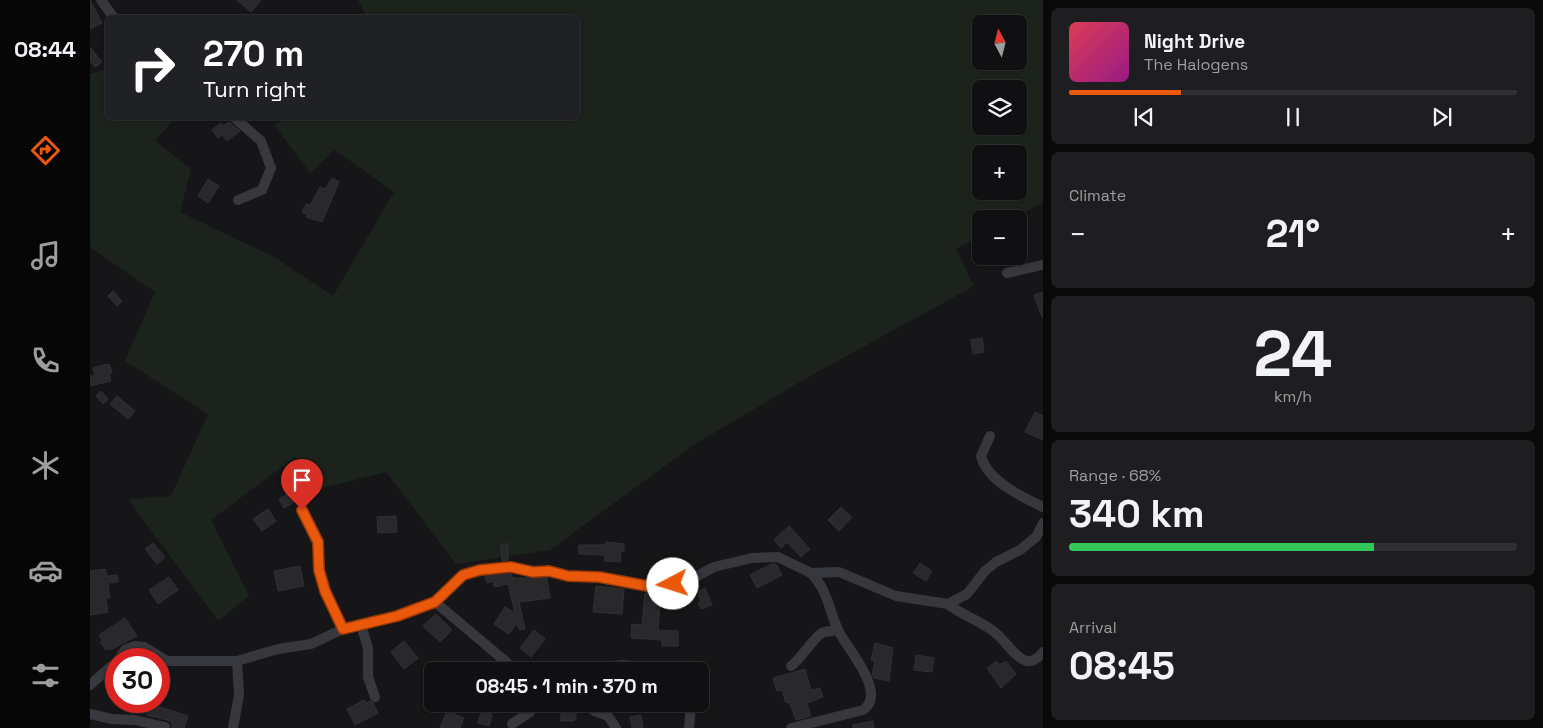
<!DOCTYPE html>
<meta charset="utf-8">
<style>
:root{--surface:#101012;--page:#1e1e20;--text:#f1f3f6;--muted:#9c9d9f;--line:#303032;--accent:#ea580c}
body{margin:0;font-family:"Space Grotesk",sans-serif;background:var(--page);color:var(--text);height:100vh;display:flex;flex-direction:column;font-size:19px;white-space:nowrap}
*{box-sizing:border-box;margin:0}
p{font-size:16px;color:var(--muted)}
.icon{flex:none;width:28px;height:28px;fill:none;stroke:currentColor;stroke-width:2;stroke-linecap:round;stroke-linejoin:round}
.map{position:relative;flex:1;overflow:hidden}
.drawer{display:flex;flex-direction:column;gap:8px;padding:8px;background:#09090a;width:500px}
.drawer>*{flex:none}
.top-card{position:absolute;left:15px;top:15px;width:475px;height:105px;border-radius:8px;box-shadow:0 1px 4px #0004,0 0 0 1px var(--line);background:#202124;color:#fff;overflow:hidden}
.needle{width:32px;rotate:353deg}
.buttons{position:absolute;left:882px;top:15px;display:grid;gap:10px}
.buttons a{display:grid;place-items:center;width:55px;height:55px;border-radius:8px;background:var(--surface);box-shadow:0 1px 4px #0004,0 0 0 1px var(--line);font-size:25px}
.speed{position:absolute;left:15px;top:648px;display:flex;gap:10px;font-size:25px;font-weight:700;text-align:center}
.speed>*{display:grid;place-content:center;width:65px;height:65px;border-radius:50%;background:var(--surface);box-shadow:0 1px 4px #0004,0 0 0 1px var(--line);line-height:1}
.speed .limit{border:8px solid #d22;background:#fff;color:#111}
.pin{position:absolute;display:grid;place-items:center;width:42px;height:42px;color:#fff;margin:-51px -21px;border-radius:50% 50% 50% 0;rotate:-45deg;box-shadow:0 0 5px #0007}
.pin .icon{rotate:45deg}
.me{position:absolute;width:55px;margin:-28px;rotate:265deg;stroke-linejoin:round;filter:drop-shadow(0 0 4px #0008)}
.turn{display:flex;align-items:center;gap:18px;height:105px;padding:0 15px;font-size:22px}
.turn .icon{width:65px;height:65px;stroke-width:2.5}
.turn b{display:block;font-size:35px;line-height:42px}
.big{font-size:38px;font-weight:800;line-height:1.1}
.drawer .widget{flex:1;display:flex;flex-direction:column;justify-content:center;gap:8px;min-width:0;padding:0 18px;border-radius:8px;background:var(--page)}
.drawer .dial{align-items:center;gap:0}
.dial b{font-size:65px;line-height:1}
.song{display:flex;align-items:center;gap:15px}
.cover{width:60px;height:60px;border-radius:8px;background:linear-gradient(135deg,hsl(350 70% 55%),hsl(310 70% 35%))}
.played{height:5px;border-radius:2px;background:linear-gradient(90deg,var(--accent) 25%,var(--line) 25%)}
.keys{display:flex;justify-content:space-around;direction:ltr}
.heat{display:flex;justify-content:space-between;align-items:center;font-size:28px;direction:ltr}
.charge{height:8px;border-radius:4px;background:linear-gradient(90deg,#34c759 68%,var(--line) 0)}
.trip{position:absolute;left:334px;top:662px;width:285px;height:50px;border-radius:8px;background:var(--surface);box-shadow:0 1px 4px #0004,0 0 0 1px var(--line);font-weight:800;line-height:50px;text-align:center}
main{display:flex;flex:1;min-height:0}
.dock{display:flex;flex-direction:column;width:90px;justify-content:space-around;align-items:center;background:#060607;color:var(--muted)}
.dock .icon{width:35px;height:35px}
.dock .current{color:var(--accent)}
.dock b{font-size:22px;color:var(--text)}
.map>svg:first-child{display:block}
</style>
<main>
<nav class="dock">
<b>08:44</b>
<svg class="icon current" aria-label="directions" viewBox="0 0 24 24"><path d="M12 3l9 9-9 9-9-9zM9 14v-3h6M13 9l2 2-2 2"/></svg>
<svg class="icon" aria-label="music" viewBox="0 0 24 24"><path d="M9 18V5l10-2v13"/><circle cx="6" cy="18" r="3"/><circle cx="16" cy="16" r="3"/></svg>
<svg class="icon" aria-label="phone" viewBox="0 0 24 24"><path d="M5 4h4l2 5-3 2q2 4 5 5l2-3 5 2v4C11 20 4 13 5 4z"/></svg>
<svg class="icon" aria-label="climate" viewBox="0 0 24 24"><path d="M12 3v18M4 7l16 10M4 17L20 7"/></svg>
<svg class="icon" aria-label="car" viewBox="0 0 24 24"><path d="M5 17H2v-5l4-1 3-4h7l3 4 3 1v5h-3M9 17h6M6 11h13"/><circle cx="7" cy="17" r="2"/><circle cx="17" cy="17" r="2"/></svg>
<svg class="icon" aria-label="filters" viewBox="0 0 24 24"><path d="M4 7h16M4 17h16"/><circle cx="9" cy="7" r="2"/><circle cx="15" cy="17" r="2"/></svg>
</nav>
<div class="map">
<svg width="953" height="728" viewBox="0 0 953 728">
<rect width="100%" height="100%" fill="#161618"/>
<path fill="#1c231d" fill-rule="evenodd" d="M268 0H953V202L922 219H891V236L866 249 884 286 713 380 602 446 460 550 366 564 296 472 232 488 205 457 121 520 159 596 128 621 38 499 81 496 118 414 35 361 65 292 0 247V74L17 69 18 118H85L65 141 101 169 90 212 184 257 243 296 304 192 245 150 220 173 184 125 195 118H488V18L277 17ZM891 24H929V61H891ZM891 89H929V126H891ZM891 154H929V191H891Z"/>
<g fill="#29292c" stroke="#303034">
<path d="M0 0 12 23 0 29Z"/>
<path d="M147 0H171L161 12Z"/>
<path d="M0 47 12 62 5 67 0 61Z"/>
<path d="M139 122 150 131 137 141 132 135 128 138 122 130 131 123 133 126Z"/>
<path d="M242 178 249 182 232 222 216 217 217 215 212 212 216 204 219 205 222 202 230 187 235 189Z"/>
<path d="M118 179 129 186 118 203 108 196Z"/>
<path d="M23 291 32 301 27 306 18 296Z"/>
<path d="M953 292V317H952L944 295Z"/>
<path d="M892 338 894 352 883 354 881 340Z"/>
<path d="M17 364 20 365 22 373H19L21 381 0 386V376H5L3 368Z"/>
<path d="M11 391 18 399 13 404 6 396Z"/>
<path d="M27 396 45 411 38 419 20 404Z"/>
<path d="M945 412 953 416V440L935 432Z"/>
<path d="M205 490 210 498 194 508 189 499Z"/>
<path d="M751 507 762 517 749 531 738 520Z"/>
<path d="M178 509 186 521 172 531 163 519Z"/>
<path d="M306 516 307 532 288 533 287 517Z"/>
<path d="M699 526 720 549 711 557 697 542 691 548 684 540Z"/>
<path d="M516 542 534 544V551H531L530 562 515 561V555L489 554V545H516Z"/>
<path d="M63 543 75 557 67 564 55 549Z"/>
<path d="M411 544H418V560L412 561Z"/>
<path d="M830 563 842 571 836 581 823 573Z"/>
<path d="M681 564H686L692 575 667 588 660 575Z"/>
<path d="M210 566 214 586 188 591 184 571Z"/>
<path d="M15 569 17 576 27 575 28 582 18 583 20 598H16L18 612 0 615V571Z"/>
<path d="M421 574 423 578H457L460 598 429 602 435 629 429 630 427 623 419 634 404 624 415 607 425 613 418 584 404 587 403 581 397 583 395 576Z"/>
<path d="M79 577 88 590 68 604 59 590Z"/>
<path d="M506 586 534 589 532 614 503 612Z"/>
<path d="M615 588 622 605 611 609 608 603 611 602 607 592Z"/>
<path d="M555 593 571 594 568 630 588 631V646H572V640L541 638 542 624 552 625Z"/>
<path d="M346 614 362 630 350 642 333 626Z"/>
<path d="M35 618 47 636 20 650 19 648 16 650 10 642 13 641 9 635Z"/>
<path d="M444 630 455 639 441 657 430 648Z"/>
<path d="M314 641 328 658 314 669 301 652Z"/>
<path d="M785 643 803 648 799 681 784 678 782 674 785 661 781 660Z"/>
<path d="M826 655 844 658 842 672 824 670Z"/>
<path d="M907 661 909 665 916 661 926 674 911 688 897 668Z"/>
<path d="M715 669 721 690 730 688 733 697 717 703 721 716 706 720 699 702 696 703 692 690 687 691 683 678Z"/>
<path d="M274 700 276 703 280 701 283 703 288 713 265 725 257 709Z"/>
<path d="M61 704 98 716 94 728H82V723L77 720 57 715Z"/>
<path d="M475 704H482L483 709 486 708V719L484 721H471V707H475Z"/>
<path d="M357 711 374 718 370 728H350Z"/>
<path d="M391 712 402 714 399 726 388 723Z"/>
<path d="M551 715 553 728H542L540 717Z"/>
<path d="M783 721 784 728H763V725Z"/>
</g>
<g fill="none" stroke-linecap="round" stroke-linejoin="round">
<g stroke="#37383d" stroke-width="10">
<path d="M11 0 24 18"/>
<path d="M145 118 171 141 181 168 172 190 148 200"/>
<path d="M917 273 953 265"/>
<path d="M900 436 891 456C897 481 931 496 953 507"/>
<path d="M212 511 229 542V570L235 591 253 629"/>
<path d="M345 602 427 671"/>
<path d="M858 604C874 617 893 621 908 635 915 641 926 659 937 661 944 662 949 657 953 652"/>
<path d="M271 625 278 648V677L285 697"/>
<path d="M29 659 35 650 45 646 54 647 77 661H147L188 649 221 644 253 629 307 616 345 602 373 575 389 570 421 567 443 571H459L478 576 509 577 568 587 598 581 624 567 662 558 688 557 721 573 749 572 806 596 858 604 877 594 895 571 906 562 930 550 946 537 953 523"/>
<path d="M701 666C711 659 724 637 732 633 737 631 743 631 748 630"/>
<path d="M502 671C526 665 534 661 559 671"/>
<path d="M0 685 26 662"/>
<path d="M503 704 504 711 518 716 526 728"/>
<path d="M0 714 22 719 45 720 75 727"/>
<path d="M422 724 440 712 443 704"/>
<path d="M143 728 149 695 147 661"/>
<path d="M599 728 601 704"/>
<path d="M701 728 773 710C798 694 758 649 749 632 738 609 739 592 721 573"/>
</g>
</g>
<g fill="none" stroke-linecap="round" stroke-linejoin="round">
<g stroke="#983908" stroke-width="12">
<path id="route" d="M212 510 228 542 229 570 235 591 253 629 307 616 345 602 373 575 390 570 421 567 443 572 459 571 478 576 509 577 568 588 583 584"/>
</g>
<use href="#route" stroke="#ea580c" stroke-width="9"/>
</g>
</svg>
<div class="buttons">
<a><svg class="needle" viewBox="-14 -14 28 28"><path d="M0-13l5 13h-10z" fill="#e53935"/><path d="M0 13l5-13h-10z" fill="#9c9d9f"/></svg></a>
<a><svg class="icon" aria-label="layers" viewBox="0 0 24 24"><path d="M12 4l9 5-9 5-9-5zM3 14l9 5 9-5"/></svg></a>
<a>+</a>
<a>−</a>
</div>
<div class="speed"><div class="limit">30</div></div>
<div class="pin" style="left:212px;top:510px;background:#d93025"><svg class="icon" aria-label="arrive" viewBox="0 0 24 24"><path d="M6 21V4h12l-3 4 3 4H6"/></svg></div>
<svg class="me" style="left:583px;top:584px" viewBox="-20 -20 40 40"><circle r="19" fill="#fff"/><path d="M0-13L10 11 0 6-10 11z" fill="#ea580c"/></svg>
<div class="trip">08:45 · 1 min · 370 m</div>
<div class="top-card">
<div class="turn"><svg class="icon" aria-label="right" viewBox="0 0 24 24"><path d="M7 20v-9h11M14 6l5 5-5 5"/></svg><div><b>270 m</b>Turn right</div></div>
</div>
</div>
<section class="drawer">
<div class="widget">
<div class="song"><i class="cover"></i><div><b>Night Drive</b><p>The Halogens</p></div></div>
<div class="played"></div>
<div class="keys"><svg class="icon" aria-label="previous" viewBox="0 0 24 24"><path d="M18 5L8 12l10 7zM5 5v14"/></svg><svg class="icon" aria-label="pause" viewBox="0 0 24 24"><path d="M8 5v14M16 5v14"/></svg><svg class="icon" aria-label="next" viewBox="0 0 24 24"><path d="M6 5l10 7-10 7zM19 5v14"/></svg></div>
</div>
<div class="widget"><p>Climate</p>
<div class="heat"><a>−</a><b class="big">21°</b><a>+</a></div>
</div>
<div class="widget dial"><b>24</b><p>km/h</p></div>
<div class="widget"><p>Range · 68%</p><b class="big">340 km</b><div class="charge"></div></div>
<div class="widget"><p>Arrival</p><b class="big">08:45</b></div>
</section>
</main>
